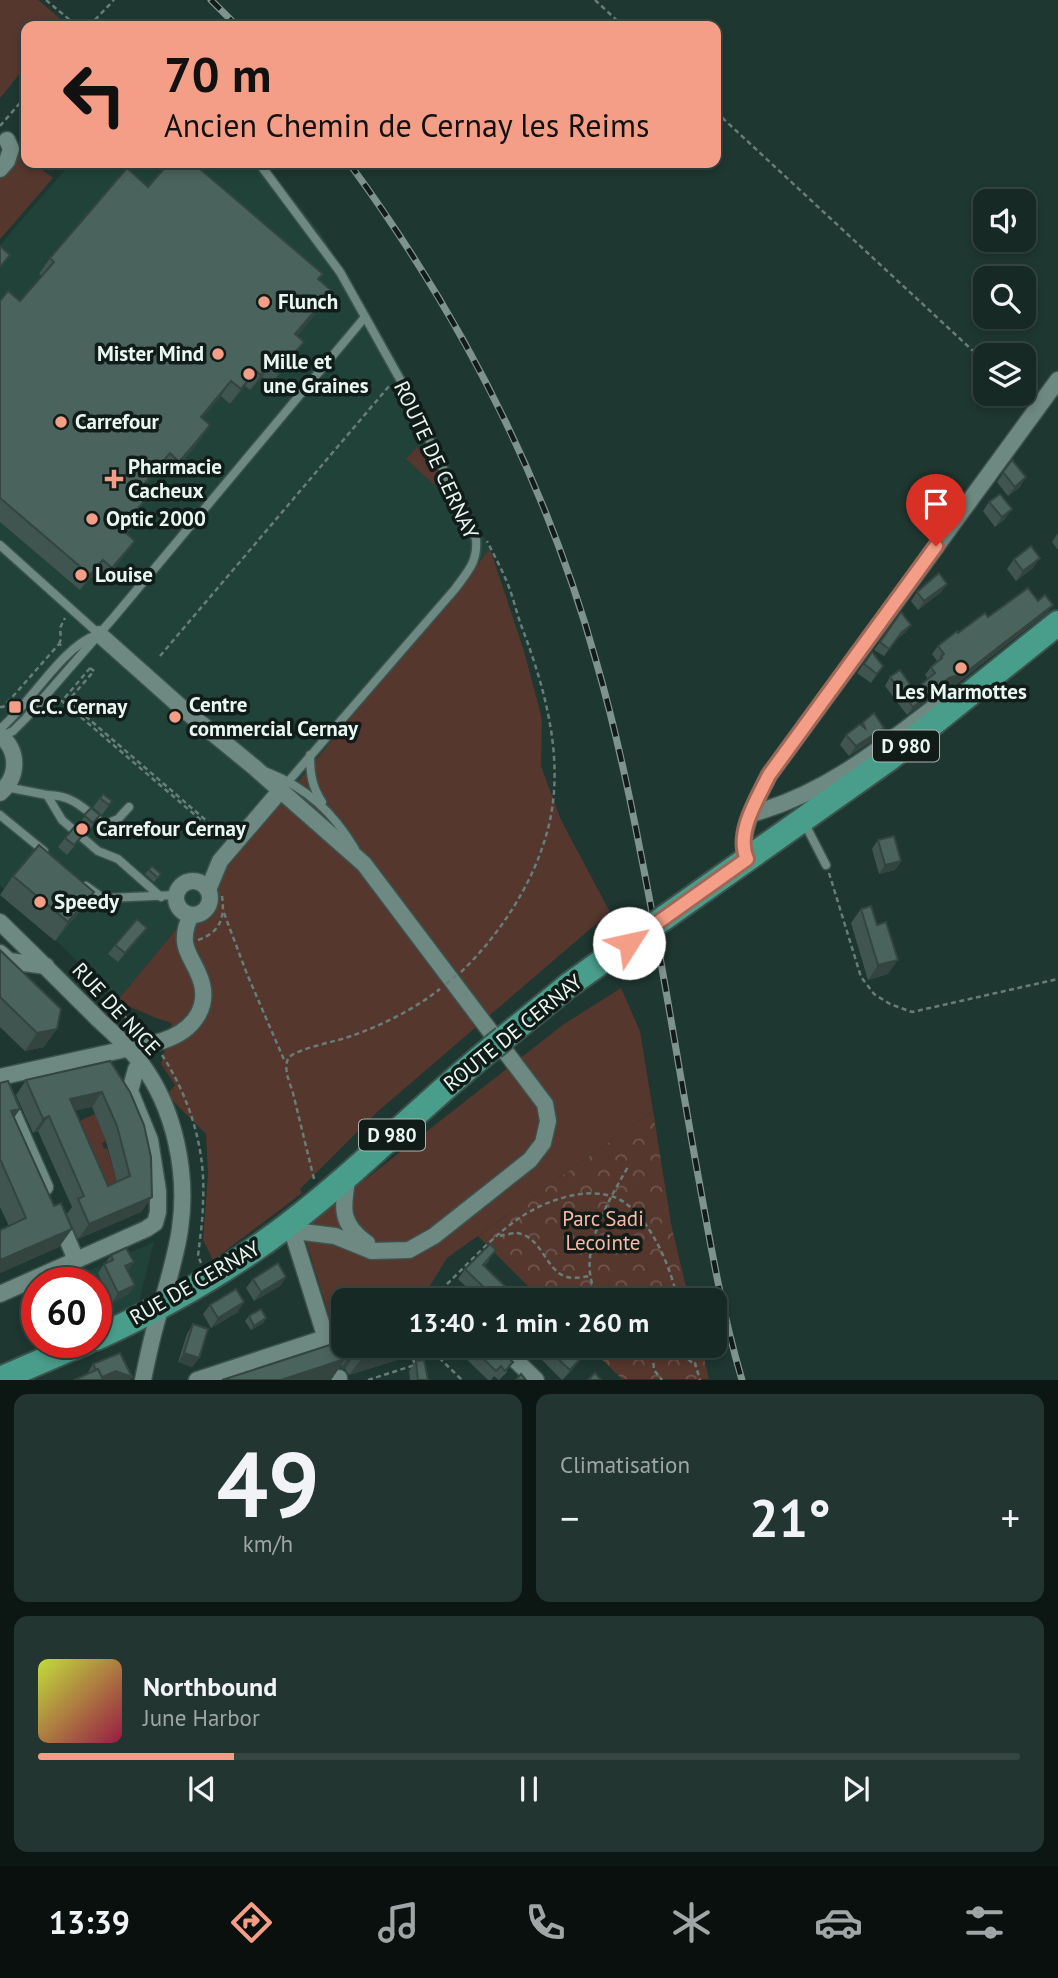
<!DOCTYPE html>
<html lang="fr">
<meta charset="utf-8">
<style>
:root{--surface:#162924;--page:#233531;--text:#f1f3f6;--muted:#9ea6a6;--line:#354541;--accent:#f49e87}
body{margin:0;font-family:"PT Sans",sans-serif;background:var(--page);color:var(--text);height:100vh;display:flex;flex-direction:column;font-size:26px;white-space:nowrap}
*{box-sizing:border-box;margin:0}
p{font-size:23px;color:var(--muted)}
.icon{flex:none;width:38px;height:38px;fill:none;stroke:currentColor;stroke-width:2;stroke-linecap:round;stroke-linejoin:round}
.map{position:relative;height:1380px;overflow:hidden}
.drawer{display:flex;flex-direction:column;gap:14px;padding:14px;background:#0c1714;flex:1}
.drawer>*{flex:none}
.banner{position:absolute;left:21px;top:21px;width:700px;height:147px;border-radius:14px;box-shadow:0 4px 10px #0003,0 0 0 2px var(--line);background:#f49e87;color:#111;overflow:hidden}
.fabs{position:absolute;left:973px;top:189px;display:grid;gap:14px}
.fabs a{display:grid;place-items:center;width:63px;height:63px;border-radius:14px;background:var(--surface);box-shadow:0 4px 10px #0003,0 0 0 2px var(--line);font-size:35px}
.speed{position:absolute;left:21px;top:1267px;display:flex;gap:14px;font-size:35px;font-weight:700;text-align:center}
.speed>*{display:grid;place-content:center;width:91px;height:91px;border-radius:50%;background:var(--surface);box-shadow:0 4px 10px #0003,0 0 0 2px var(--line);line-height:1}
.speed .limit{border:10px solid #d22;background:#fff;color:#111}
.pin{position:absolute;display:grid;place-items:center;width:60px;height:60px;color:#fff;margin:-72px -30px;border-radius:50% 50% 50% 0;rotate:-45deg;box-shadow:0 0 7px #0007}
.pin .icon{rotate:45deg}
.me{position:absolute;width:77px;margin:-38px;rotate:55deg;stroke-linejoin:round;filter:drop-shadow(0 0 5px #0008)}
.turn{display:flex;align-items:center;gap:24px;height:147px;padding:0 28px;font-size:32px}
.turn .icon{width:91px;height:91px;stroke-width:2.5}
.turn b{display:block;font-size:49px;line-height:60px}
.big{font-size:52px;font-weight:700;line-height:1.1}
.drawer .card{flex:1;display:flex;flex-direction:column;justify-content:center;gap:10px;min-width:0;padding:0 24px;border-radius:14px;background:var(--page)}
.drawer .dial{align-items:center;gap:0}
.dial b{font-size:91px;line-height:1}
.song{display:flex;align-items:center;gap:21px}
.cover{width:84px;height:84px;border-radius:10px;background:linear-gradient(135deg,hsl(70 70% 55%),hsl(340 70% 35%))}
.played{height:7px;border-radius:4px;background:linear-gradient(90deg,var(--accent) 20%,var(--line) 20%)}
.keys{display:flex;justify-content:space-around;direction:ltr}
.heat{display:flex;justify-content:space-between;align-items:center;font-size:38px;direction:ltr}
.drawer .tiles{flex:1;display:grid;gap:14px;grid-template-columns:1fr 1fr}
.card:last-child{grid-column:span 2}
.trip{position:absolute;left:331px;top:1288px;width:396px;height:70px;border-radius:14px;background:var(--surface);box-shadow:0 4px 10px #0003,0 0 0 2px var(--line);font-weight:700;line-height:70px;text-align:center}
.tab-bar{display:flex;height:112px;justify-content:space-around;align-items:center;background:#09100e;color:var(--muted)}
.tab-bar .icon{width:49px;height:49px}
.tab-bar .active{color:var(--accent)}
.tab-bar b{font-size:32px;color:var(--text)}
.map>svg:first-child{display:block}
</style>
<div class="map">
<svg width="1058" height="1380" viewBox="0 0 1058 1380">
<defs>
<pattern id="forest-crowns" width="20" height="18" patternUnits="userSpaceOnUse" patternTransform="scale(1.75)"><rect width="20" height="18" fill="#56372e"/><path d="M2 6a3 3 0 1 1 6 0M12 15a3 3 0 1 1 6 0" fill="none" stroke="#6e554d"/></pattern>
</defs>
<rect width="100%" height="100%" fill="#1e3730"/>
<g fill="#204239">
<path d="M71 163H265L320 232 367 308 419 401 490 549 117 1001 0 885V245Z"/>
<path d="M154 1242 139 1302 96 1324V1283H61Z"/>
</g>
<g fill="#56372e">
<path d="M0 0H38L63 21 59 26H26V66L0 98Z"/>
<path d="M16 149 26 157V163H34L53 178 0 239V177L13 161Z"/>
<path d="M424 446 430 448 454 501 450 507 444 506 450 499 406 459 415 449Z"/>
<path d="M490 549 524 651 542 719 541 766 561 820 610 912 376 1113 300 1189 302 1193 213 1260 203 1240 208 1174 206 1134 167 1095 175 1085 161 1064 172 1023 156 1018 117 1001Z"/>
<path d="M621 988 640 1031 653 1111 447 1258 428 1289V1295L416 1300H343V1323L332 1325 304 1235 307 1225 564 1024Z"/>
<path d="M95 1114 106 1141 102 1143 104 1149 107 1148 118 1185 92 1196 66 1127Z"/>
</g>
<g fill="url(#forest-crowns)">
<path d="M653 1111 671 1224 689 1300H542L478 1236Z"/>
<path d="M588 1346H701L709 1379H622Z"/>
</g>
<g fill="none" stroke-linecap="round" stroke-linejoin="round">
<g stroke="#3c524d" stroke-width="11">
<g id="service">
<path d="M259 163 340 272 406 390 476 539C478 562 468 571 455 589L280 791"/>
<path d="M0 545 99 634"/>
<path d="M0 729C31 703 61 648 96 635"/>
<path d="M2 736 13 731 26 718 114 617 365 317"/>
<path d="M310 755C310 774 312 787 322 802"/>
<path d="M267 772C307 788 333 812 355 849"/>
<path d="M6 787 47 795 62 820 98 851 118 859 161 897"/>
<path d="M47 795C73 795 85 809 104 825L118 819 129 807"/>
<path d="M0 815 44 851"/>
<path d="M805 824 826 865"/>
<path d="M86 886 100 896 107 898 177 895"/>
</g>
</g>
<g stroke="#3c524d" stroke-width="19">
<g id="minor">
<path d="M0 169 7 161 11 149 7 140"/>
<path d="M99 634 182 708 254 767 364 864 545 1104 548 1121 543 1143 530 1160 434 1236 409 1250 372 1251 335 1236 303 1232 290 1224"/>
<path d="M0 735C19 751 19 776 0 793"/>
<path d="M751 814C829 793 886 744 950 695"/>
<path d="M747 859C736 834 758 797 769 775L1058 380"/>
<circle cx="193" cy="898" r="17"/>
<path d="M208 890 220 861 280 791"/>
<path d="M0 922C33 954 66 987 99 1020 113 1033 128 1046 140 1062 175 1108 188 1173 180 1229 176 1256 168 1281 161 1307 153 1331 148 1355 143 1380"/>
<path d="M0 953 9 961 46 966"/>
<path d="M0 1077 162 1041C194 1031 213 1005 198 973 194 963 186 953 185 942 184 932 187 923 191 915"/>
<path d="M6 1098 45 1187"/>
<path d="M348 1175C343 1206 338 1223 367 1243"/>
<path d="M58 1217 76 1260"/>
<path d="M290 1224 328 1345"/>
<path d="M0 1294 146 1229 155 1223 158 1212V1191L150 1140 130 1091 136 1069 141 1063"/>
<path d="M442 1300H453"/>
<path d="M501 1346 536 1380"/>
<path d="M339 1378V1380"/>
<path d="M197 1380 343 1332"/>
</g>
</g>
<g stroke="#3c524d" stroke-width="28">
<g id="primary">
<path d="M664 918 890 758 1058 623"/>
<path d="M504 1038 569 985 611 955"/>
<path d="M96 1338C164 1307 229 1270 288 1225 360 1170 423 1104 493 1047"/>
<path d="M0 1379 86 1342"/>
</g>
</g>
<g stroke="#687d77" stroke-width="2.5" stroke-dasharray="5 3.5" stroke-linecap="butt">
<path d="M46 0 77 26"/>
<path d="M595 0 623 26"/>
<path d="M89 26 114 0"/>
<path d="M716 112 985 362"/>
<path d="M0 126 26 96"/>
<path d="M1019 394 1026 400"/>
<path d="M59 644 61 639 60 628 65 618"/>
<path d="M160 656 390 385"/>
<path d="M90 668 62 701 223 839"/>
<path d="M90 668 94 671 68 701 223 835"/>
<path d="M0 707H3L8 702 59 644 63 646"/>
<path d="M829 873 861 977 874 994 890 1004 912 1012 1058 979"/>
<path d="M224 913 247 974 285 1062"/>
<path d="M198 940C221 932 225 917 222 896"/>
<path d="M461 972C508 927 550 858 554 791 558 735 541 677 521 625 517 614 514 601 510 590 504 573 495 557 487 541"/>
<path d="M110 1010 120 1012 142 1032"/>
<path d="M162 1055C190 1098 206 1150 203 1201 203 1219 200 1238 198 1256L201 1263"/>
<path d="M314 1179 293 1093 287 1075 286 1065 288 1058C300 1047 337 1042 354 1035 385 1024 414 1009 440 989"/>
<path d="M500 1236C505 1235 512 1233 517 1233 543 1237 545 1271 567 1277 574 1279 583 1277 590 1276"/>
<path d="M447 1284C470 1262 492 1237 518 1219 546 1199 600 1180 629 1206 655 1229 670 1267 678 1300"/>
<path d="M597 1300C594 1291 591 1282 590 1273 586 1237 612 1195 629 1165"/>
<path d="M427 1346 462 1380"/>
<path d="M649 1346 680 1352 696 1366"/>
<path d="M652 1346 654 1370 662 1380"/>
<path d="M690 1346 700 1380"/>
<path d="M368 1380 415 1365 409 1346"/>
</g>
<use href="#service" stroke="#6e8981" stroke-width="8"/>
<use href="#minor" stroke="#6e8981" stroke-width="16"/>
<use href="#primary" stroke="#499e8b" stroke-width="24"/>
<g stroke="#7f938d" stroke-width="7">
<g id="rail">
<path d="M211 0 237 26"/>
<path d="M349 163C459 313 546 481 596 661 614 723 628 787 640 850 661 954 677 1059 696 1164 709 1236 721 1309 742 1380"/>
</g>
</g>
<use href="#rail" stroke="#111c18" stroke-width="4.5" stroke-dasharray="13" stroke-linecap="butt"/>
<g stroke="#3c524d" stroke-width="28" stroke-linecap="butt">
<g id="primary-bridge">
<path d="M611 955 664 918"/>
<path d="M493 1047 504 1038"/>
</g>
</g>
<path stroke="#687d77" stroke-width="2.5" stroke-dasharray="5 3.5" stroke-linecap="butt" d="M446 984 458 974"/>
<use href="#primary-bridge" stroke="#499e8b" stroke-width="24"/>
</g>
<g fill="#40554f" fill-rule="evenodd">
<path d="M148 187 319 279 332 291 322 306 297 336 294 357 271 385 262 377 250 390 245 386 230 404 221 396 202 418 210 425 200 440 182 462 169 477 159 469 140 491 148 497 133 516 127 534 124 556 101 583 92 576 80 590 0 522V301H20L42 276 39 274 50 258Z"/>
<path d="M1012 460 1020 487 1008 496 997 482Z"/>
<path d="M989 502 1005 519 995 527 983 511Z"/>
<path d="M1058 533V550L1052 542Z"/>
<path d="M1014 559 1033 568 1016 581 1007 569Z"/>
<path d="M947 584 941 592 918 610 911 601 917 592Z"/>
<path d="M1038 601 1053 605 1047 613 954 686 949 685 944 687 907 715 885 686 890 677 914 690 928 679 925 675 931 667 937 661 932 654 938 646 958 633 988 617Z"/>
<path d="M901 612 906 632 897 639 884 656 874 650Z"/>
<path d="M872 652 883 666 871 683 857 673Z"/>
<path d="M863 722 884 728 878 737 849 756 840 745 846 735 861 725Z"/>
<path d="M100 798 112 801 102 815 93 807Z"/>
<path d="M91 808 93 825 87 833 78 825Z"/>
<path d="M65 838 78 842 67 855 58 847Z"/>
<path d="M878 840 901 861 895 870 879 874 872 849Z"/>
<path d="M152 866 161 874 154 882 145 874Z"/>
<path d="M13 876 81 910 55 941 0 895Z"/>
<path d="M861 909 888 974 868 980 851 923Z"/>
<path d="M140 937 118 962 108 954 115 945Z"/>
<path d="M0 950 44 1047 25 1051 0 1027Z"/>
<path d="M110 1061 152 1197 141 1212 78 1239 67 1214 72 1207 38 1131 33 1133 16 1095 26 1080ZM92 1107 106 1141 117 1182 108 1186 75 1110Z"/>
<path d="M0 1083 20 1109 14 1118 54 1206 72 1229 59 1247 0 1273V1230L9 1226 0 1207Z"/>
<path d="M111 1255 135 1285 128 1294 112 1303 98 1273Z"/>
<path d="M490 1260 484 1266 519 1300H480L458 1279 465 1269Z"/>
<path d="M286 1277 280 1286 254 1301 246 1288 253 1279Z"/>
<path d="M210 1305 238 1312 211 1328 203 1314Z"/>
<path d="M249 1316 266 1318 263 1323 251 1330 245 1321Z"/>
<path d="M193 1324 199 1358 192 1367 178 1362 187 1334Z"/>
<path d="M352 1346H417L410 1356 349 1375 345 1369 341 1368 342 1364 331 1380H222L346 1354Z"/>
<path d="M453 1346H496L507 1372 499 1380 494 1376 491 1380H488Z"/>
<path d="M528 1346H566L573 1369 562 1380Z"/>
<path d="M416 1361 428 1380H410L409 1371Z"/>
<path d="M93 1364 132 1377 130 1380H74L87 1374Z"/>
</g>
<g fill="#344540">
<path d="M332 291 322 306 285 350 295 334Z"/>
<path d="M304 342 294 357 271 385 281 369Z"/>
<path d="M272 362 262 377 250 390 261 375Z"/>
<path d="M256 371 245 386 230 404 241 389Z"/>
<path d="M231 381 221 396 190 432 201 417Z"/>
<path d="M210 425 200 440 169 477 179 462Z"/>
<path d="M170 453 159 469 128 505 139 490Z"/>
<path d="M1026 477 1020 487 1008 496 1015 487Z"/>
<path d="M1012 509 1005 519 995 527 1002 517Z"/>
<path d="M135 541 124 556 101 583 112 568Z"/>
<path d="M1040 558 1033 568 1016 581 1023 571Z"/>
<path d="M103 560 92 576 80 590 90 575Z"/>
<path d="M947 584 941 592 918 610 924 601Z"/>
<path d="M1053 605 1047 613 954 686 949 685 944 687 907 715 913 707 949 678Z"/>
<path d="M911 625 906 632 897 639 884 656 902 632Z"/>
<path d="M884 728 878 737 849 756 856 746Z"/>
<path d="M901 861 895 870 879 874 885 865Z"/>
<path d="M94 892 81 910 55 941 68 922Z"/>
<path d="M147 928 140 937 118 962 125 953Z"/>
<path d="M898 960 888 974 868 980 878 965Z"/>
<path d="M57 1029 44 1047 25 1051 37 1033Z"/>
<path d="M102 1092 92 1107 60 1114 70 1099Z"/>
<path d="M20 1109 7 1127 11 1111Z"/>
<path d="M49 1116 38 1131 33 1133 43 1119Z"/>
<path d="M152 1197 141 1212 78 1239 89 1224Z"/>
<path d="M72 1229 59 1247 0 1273V1260Z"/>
<path d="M134 1262 127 1272 125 1266Z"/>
<path d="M286 1277 280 1286 254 1301 261 1292Z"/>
<path d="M135 1285 128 1294 112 1303 118 1293Z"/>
<path d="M244 1302 238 1312 211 1328 218 1318Z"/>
<path d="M266 1318 263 1323 251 1330 254 1326Z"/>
<path d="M356 1346H361L345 1369 341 1368Z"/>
<path d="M376 1346H417L410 1356 349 1375 369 1348Z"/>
<path d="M184 1353 199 1358 192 1367 178 1362Z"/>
<path d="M345 1359 331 1380H281Z"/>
<path d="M580 1359 573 1369 563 1380 570 1370Z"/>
<path d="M116 1371 132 1377 130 1380H98Z"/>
</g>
<g fill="#4a635c" stroke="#344540" stroke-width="2" fill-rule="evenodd">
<path d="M169 163H193L323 274 318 279 332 291 295 334 304 342 281 369 272 362 261 375 256 371 241 389 231 381 201 417 210 425 192 447 179 462 170 453 139 490 148 497 132 515 137 520 126 533 135 541 112 568 103 560 90 575 0 498V301L8 291 20 301 54 262 50 258 127 168 148 187Z"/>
<path d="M0 246 10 255 0 267Z"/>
<path d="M1012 460 1026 477 1015 487 1003 472Z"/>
<path d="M1000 494 1012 509 1002 517 989 502Z"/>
<path d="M1031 546 1040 558 1023 571 1014 559Z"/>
<path d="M939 573 947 584 924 601 917 592Z"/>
<path d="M1028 588 1038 601 1045 595 1053 605 960 677 955 676 949 678 913 707 890 677 900 670 914 690 935 673 931 667 942 658 941 657 944 654 938 646 957 631 958 633 985 613 988 617Z"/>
<path d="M901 612 911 625 902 632 889 649 880 642Z"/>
<path d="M872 652 883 666 877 674 864 664Z"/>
<path d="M874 713 884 728 856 746 846 735 860 724 865 728 863 722Z"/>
<path d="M103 794 112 801 109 805 100 798Z"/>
<path d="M91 808 100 815 93 823 84 815Z"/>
<path d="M76 825 85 833 74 845 65 838Z"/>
<path d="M894 836 901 861 885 865 878 840Z"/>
<path d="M39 845 94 892 68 922 13 876Z"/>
<path d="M152 866 161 874 158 878 149 870Z"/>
<path d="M871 906 877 925 886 922 898 960 878 965 861 909Z"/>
<path d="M137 919 147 928 125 953 115 945Z"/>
<path d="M0 950 61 1009 57 1029 37 1033 0 997Z"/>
<path d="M110 1061 130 1092 144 1125 151 1157 152 1197 89 1224 78 1199 84 1196 49 1116 43 1119 26 1080ZM102 1092 117 1126 130 1176 108 1186 70 1099Z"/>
<path d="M8 1081 20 1109 11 1111 54 1206 61 1203 72 1229 0 1260V1230L26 1218 0 1159V1083Z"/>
<path d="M490 1244 496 1250 483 1265 519 1300H497L465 1269Z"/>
<path d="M126 1248 134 1262 125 1266 135 1285 118 1293 104 1264 113 1260 111 1255Z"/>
<path d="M278 1263 286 1277 261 1292 253 1279Z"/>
<path d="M83 1278 85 1283H72Z"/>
<path d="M236 1289 244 1302 218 1318 210 1305Z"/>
<path d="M261 1309 266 1318 254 1326 249 1316Z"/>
<path d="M193 1324 208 1329 199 1358 184 1353Z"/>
<path d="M339 1342 343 1346 347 1348 345 1359 281 1380H222Z"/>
<path d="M470 1346H496L513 1362 505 1371 501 1366 496 1371Z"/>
<path d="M544 1346H566L580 1359 570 1370Z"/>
<path d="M120 1353 132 1377 116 1371 102 1377 98 1369 96 1370 93 1364Z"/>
<path d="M424 1360 428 1380H418L416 1361Z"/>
<path d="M98 1369 103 1380H74Z"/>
<path d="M595 1373 601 1380H588Z"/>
<path d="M521 1374 526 1380H516Z"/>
</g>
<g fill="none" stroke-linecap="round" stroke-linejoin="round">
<g stroke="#9f6758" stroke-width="18">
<path id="route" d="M629 943 747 859C735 833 758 798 769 775L936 546"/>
</g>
<use href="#route" stroke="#f49e87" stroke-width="12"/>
</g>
<g fill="#f49e87" stroke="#111c18" stroke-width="2.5">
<circle cx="264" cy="302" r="7"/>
<circle cx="218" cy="354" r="7"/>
<circle cx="249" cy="374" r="7"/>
<circle cx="61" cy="422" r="7"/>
<path d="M110.5 468.5h7v7h7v7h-7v7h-7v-7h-7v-7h7z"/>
<circle cx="92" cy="519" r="7"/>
<circle cx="81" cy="575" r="7"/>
<circle cx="961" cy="668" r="7"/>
<rect x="8" y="700" width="14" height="14" rx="3.5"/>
<circle cx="175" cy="717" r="7"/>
<circle cx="82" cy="829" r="7"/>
<circle cx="40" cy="902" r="7"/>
</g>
<g text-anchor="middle" stroke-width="7" stroke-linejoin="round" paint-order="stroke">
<g fill="#111c18" stroke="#a8b5b1" stroke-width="2">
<rect x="873" y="730.5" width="66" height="31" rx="5"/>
<rect x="359" y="1119.5" width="66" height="31" rx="5"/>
</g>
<g font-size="19" font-weight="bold" fill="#e9f7f3">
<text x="906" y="753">D 980</text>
<text x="392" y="1142">D 980</text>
</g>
<g font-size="21" font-weight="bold" fill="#e9f7f3" stroke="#111c18" text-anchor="start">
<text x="278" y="309">Flunch</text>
<text x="204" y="361" text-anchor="end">Mister Mind</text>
<text x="263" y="369">Mille et<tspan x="263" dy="24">une Graines</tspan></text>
<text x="75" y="429">Carrefour</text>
<text x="128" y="474">Pharmacie<tspan x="128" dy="24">Cacheux</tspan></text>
<text x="106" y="526">Optic 2000</text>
<text x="95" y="582">Louise</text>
<text x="961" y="699" text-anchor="middle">Les Marmottes</text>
<text x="189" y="712">Centre<tspan x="189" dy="24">commercial Cernay</tspan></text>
<text x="29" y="714">C.C. Cernay</text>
<text x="96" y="836">Carrefour Cernay</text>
<text x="54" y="909">Speedy</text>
</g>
<g font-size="21" fill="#e9f7f3" stroke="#111c18">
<text transform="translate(436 460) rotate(65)" y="7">ROUTE DE CERNAY</text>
<text transform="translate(116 1009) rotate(47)" y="7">RUE DE NICE</text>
<text transform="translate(513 1033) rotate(-39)" y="7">ROUTE DE CERNAY</text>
<text transform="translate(195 1283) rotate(-30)" y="7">RUE DE CERNAY</text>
</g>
<g font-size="21" fill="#fbb9a7" stroke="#111c18">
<text x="603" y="1226">Parc Sadi<tspan x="603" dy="24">Lecointe</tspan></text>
</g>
</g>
</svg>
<div class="fabs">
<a><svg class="icon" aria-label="sound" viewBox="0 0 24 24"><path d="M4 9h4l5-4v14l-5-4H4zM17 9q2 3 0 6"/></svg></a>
<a><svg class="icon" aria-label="search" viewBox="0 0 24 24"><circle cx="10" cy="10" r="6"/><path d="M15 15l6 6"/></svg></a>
<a><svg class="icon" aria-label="layers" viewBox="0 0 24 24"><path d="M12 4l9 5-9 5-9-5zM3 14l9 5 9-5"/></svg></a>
</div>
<div class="speed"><div class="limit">60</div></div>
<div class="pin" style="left:936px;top:546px;background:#d93025"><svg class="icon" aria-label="arrive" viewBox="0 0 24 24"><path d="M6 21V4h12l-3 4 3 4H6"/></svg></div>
<svg class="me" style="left:629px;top:943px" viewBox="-20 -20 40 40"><circle r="19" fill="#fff"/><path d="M0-13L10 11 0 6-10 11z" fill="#f49e87"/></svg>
<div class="trip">13:40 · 1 min · 260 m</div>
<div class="banner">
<div class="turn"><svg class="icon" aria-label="left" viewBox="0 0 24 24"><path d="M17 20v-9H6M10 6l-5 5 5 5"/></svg><div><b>70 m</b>Ancien Chemin de Cernay les Reims</div></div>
</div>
</div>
<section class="drawer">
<div class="tiles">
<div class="card dial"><b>49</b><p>km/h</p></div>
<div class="card"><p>Climatisation</p>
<div class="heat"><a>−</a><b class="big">21°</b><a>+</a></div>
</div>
<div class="card">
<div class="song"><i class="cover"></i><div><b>Northbound</b><p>June Harbor</p></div></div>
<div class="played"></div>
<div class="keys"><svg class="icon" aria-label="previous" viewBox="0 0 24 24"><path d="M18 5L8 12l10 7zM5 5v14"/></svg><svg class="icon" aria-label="pause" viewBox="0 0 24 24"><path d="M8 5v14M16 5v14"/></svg><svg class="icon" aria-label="next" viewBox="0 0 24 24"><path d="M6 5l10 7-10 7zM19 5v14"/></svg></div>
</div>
</div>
</section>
<nav class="tab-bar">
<b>13:39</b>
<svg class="icon active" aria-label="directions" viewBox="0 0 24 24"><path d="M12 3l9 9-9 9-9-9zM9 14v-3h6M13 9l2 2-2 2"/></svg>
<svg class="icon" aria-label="music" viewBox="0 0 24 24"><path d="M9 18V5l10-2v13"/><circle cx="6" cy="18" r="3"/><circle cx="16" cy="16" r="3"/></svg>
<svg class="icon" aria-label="phone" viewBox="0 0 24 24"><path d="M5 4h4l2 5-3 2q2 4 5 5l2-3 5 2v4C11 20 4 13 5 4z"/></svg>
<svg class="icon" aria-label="climate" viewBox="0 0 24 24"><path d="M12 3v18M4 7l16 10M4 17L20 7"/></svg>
<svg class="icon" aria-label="car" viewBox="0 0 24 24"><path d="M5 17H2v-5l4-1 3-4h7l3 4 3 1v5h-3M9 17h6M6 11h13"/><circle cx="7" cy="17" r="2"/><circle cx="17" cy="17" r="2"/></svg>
<svg class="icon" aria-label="filters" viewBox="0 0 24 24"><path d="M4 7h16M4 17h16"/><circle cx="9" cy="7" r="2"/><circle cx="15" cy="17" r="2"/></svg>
</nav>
